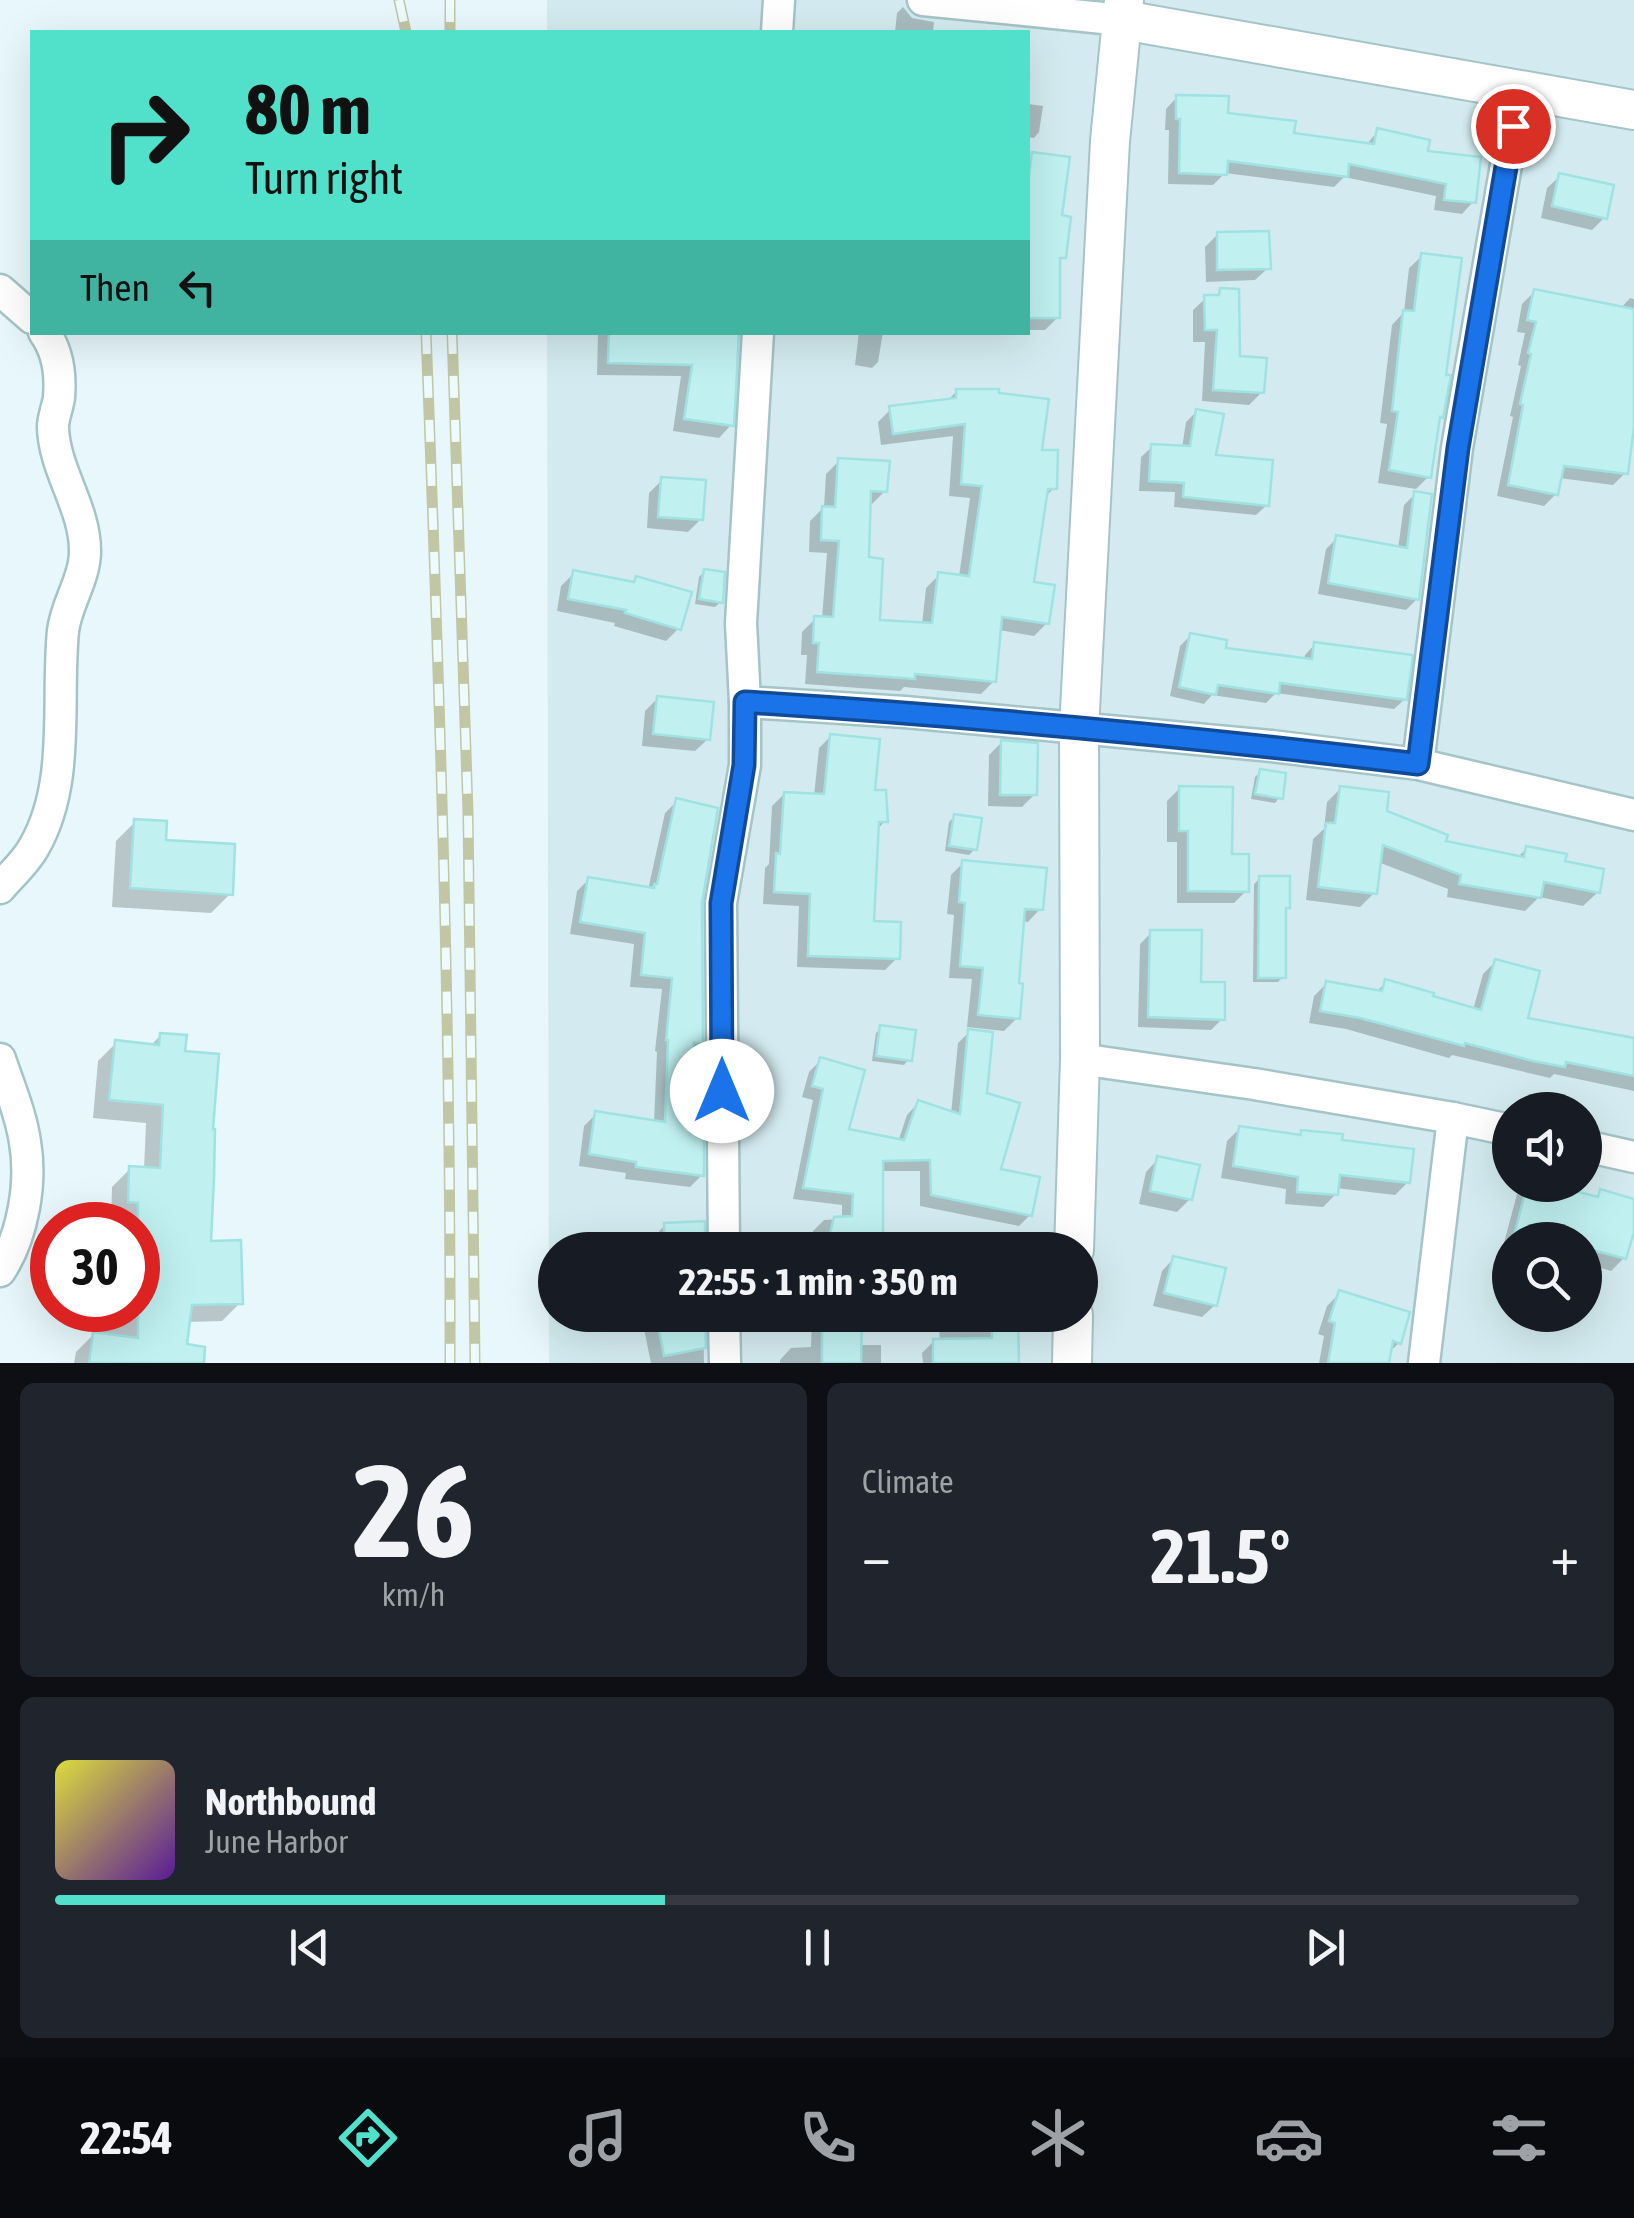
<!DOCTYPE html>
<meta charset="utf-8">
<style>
:root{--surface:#171b24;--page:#20242c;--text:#f1f3f6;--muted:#9ea1a6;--line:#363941;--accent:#51e1ca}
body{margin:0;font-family:"Asap Condensed",sans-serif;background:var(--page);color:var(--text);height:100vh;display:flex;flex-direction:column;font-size:38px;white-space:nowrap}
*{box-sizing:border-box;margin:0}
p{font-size:32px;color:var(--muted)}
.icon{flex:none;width:55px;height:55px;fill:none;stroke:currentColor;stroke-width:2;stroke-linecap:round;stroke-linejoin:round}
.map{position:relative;height:1363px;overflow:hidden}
.side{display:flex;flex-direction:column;gap:20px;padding:20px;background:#0d0f14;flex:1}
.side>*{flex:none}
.guide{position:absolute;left:30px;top:30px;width:1000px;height:305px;border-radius:0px;box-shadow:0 10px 40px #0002;background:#51e1ca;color:#111;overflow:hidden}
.tools{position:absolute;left:1492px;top:1092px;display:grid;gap:20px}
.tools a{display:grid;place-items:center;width:110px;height:110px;border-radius:50%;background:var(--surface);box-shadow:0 10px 40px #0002;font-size:50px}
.speed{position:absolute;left:30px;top:1202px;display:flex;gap:20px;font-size:50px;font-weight:700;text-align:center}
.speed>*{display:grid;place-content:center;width:130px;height:130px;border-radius:50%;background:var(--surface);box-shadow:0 10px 40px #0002;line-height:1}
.speed .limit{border:15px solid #d22;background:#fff;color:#111}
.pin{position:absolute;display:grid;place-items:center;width:85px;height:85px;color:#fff;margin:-42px;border:5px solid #fff;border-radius:50%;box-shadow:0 2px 10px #0007}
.me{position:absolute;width:110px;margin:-55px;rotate:0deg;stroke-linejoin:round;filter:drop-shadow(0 0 8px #0008)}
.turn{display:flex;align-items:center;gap:35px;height:210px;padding:0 50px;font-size:45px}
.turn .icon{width:130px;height:130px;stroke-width:2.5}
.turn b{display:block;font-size:70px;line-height:85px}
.then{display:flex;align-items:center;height:95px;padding:0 50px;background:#0003;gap:20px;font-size:38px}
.big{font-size:75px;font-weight:700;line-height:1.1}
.side .card{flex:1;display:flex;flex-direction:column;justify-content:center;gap:15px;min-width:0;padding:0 35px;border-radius:15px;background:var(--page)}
.side .dial{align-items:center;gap:0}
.dial b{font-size:130px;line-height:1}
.song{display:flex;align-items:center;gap:30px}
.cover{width:120px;height:120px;border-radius:15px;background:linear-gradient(135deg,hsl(60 70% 55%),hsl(270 70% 35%))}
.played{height:10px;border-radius:5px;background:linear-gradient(90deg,var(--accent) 40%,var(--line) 40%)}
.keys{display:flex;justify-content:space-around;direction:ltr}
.heat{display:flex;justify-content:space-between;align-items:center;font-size:55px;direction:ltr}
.side .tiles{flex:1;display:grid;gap:20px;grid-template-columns:1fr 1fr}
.card:last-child{grid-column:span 2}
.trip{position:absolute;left:538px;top:1232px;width:560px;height:100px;border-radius:50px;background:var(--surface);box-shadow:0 10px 40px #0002;font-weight:700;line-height:100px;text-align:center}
.tab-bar{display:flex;height:160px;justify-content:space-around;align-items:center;background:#090b0e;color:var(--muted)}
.tab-bar .icon{width:70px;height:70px}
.tab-bar .selected{color:var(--accent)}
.tab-bar b{font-size:45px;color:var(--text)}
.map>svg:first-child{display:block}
</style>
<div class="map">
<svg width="1634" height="1363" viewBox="0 0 1634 1363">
<rect width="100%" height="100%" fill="#e7f7fc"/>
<path fill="#d3ebf0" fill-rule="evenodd" d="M547 0H1634V1363H549L547 333 1028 332V32H547ZM1510 1110H1585V1185H1510ZM1510 1240H1585V1315H1510ZM555 1250H1080V1315H555Z"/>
<g fill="#0003">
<path d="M903 7 912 18 934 22 933 32H895L897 13Z"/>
<path d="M1177 97 1292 135 1366 145 1378 131 1425 154 1473 202 1462 214 1434 210 1436 196 1344 177 1334 187 1225 173 1213 185 1168 184 1169 130H1165L1166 109Z"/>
<path d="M1028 104 1043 106 1039 132 1034 138 1028 137Z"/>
<path d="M1032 155 1060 218 1064 257 1057 264 1058 317 1045 330H1028V160Z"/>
<path d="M1560 176 1605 217 1592 230 1541 218 1547 188Z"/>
<path d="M1218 234 1268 268 1255 280 1206 282 1205 247Z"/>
<path d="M1422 256 1441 416 1437 420 1429 476 1416 489 1378 483 1387 424 1380 423 1392 325 1404 312 1409 268Z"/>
<path d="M1221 291 1238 359 1262 392 1249 405 1202 401 1205 342H1193V310L1206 298 1214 297Z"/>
<path d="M1535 291 1620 309 1630 298 1634 299V408L1625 473 1613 485 1559 478 1556 494 1544 506 1497 496 1513 417 1510 416 1521 366 1518 365 1525 333 1517 332 1522 304Z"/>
<path d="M598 332H737L731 425 719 438 673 431 681 376 597 375Z"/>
<path d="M859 332H883L878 362 872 368 855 365Z"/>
<path d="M957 391 1039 452 1054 488 1044 498 1031 584 1047 623 1034 636 999 630 994 681 981 694 904 687 900 691 805 684 807 655H801L802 632 815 619H822L827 553 809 552 810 521 824 507 826 474 839 461 885 491 872 504H868L866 560 877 622 922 625 926 588 939 575 959 577 970 498 949 496 953 436 881 445 878 422 891 409 946 402Z"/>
<path d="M1196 412 1214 457 1267 505 1256 515 1174 507 1175 492 1139 491 1141 457 1152 447 1182 448 1186 422Z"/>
<path d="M662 480 701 519 688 532 647 528 649 493Z"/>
<path d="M1415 494 1417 599 1406 610 1318 594 1326 549 1337 538 1398 549 1404 505Z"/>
<path d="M705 571 721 602 715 607 695 604 699 577Z"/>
<path d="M574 573 632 584 637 579 678 629 666 641 614 626 615 623 557 611 561 586Z"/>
<path d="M1191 635 1223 650 1304 660 1305 655 1315 644 1405 699 1394 709 1276 693 1266 703 1212 695 1204 704 1170 696 1180 646Z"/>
<path d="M658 698 708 739 695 751 642 746 645 711Z"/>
<path d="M831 736 872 792 885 821 876 831 871 923 897 958 885 970 797 967 799 906 763 904 765 868 769 864 772 806 784 794 814 796 819 748Z"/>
<path d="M1002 742 1035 794 1022 807 988 806 989 755Z"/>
<path d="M1260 772 1280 797 1275 803 1251 799 1255 777Z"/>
<path d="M1180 788 1230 856 1246 891 1234 903H1177V842H1167V801Z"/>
<path d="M1341 788 1442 843 1517 858 1527 848 1562 863 1598 892 1583 906 1539 897 1525 911 1447 897 1448 889 1378 862 1374 893 1360 907 1306 900 1313 839 1324 829 1327 802Z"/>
<path d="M677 801 700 903 701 1043 692 1052 689 1133 702 1175 690 1187 625 1179 626 1173 579 1166 584 1126 596 1114 654 1123 657 1052 655 1051 662 989 630 987 634 944 570 934 577 891 589 879 648 890 665 813Z"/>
<path d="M955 816 975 849 969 855 945 851 949 822Z"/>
<path d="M135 822 163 843 230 894 211 913 112 907 116 841Z"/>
<path d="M963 863 1040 909 1028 922 1022 921 1017 1018 1004 1031 967 1027 972 979 949 978 954 915 947 914 951 875Z"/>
<path d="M1260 878 1287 907 1284 911 1283 977 1278 982H1253L1254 884Z"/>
<path d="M1151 933 1198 984 1222 1019 1211 1030 1138 1027 1140 944Z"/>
<path d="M1495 962 1525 1020 1616 1037 1619 1034 1634 1037V1091L1554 1074 1550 1078 1452 1055 1449 1058 1346 1029 1309 1023 1314 996 1326 984 1376 992 1386 982 1473 1010 1483 974Z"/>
<path d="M881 1028 909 1059 904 1065 872 1061 876 1033Z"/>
<path d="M969 1032 984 1095 998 1171 1030 1215 1019 1226 920 1206V1171H880L881 1250H812L813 1231 824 1220 842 1219V1205L793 1199 813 1100 802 1097 809 1072 821 1060 846 1131 898 1142 907 1115 918 1103 951 1114 958 1043Z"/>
<path d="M161 1035 182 1053 210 1131 209 1243 240 1303 222 1321 188 1322 182 1363H74L76 1352 92 1336 91 1310H138V1225H111L112 1187 130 1169H144L146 1123 93 1118 98 1061 116 1043 150 1046Z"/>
<path d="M1240 1128 1298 1137 1302 1133 1340 1143 1408 1182 1395 1195 1336 1188V1194L1323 1207 1285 1204 1286 1189 1221 1178 1227 1141Z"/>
<path d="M1158 1159 1190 1199 1177 1212 1139 1204 1146 1172Z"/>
<path d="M1526 1185H1543L1594 1199 1601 1192 1634 1201V1223L1624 1258 1611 1271 1585 1263V1240H1510V1277L1496 1273 1517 1194Z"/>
<path d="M665 1225 703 1250H653V1238Z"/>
<path d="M1174 1258 1215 1305 1202 1317 1153 1306 1162 1271Z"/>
<path d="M1340 1293 1399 1343 1388 1353 1386 1363H1319L1324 1336 1318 1334 1327 1306Z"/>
<path d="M655 1315H703L704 1363H651L644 1329 655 1318Z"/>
<path d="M812 1315H859V1345H881V1363H780V1360L791 1348 811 1347Z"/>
<path d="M938 1315H1026V1324L1016 1334V1363H923L922 1353 934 1341H940Z"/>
</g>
<g fill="#c0f0f0" stroke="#a0e2e2" stroke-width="2.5">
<path d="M1176 95 1229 96 1228 113 1296 121 1294 133 1374 144 1377 128 1430 140 1428 151 1481 157 1476 203 1444 200 1446 184 1349 164 1348 177 1228 161 1227 175 1179 173 1180 119H1176Z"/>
<path d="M1032 152 1070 157 1062 215 1071 217 1066 258H1060V318H1028V183Z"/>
<path d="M1559 173 1614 185 1607 219 1552 206Z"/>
<path d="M1269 231 1271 269 1217 270V232Z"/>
<path d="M1421 253 1462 258 1446 375H1451L1443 418 1440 417 1431 478 1389 470 1398 412 1392 411 1403 310 1414 311Z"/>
<path d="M1220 288 1239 289 1240 356 1267 358 1264 393 1213 390 1217 330H1205L1204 295H1219Z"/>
<path d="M1534 289 1634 309V427L1628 474 1564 466 1558 495 1508 485 1523 405 1520 404 1531 354 1528 353 1536 322 1527 320Z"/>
<path d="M609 332H739L734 426 684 419 692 365 608 363Z"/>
<path d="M956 389H999V393L1049 399 1042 450H1058L1057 489H1048L1034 582 1055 585 1049 624 1002 617 996 682 915 674V679L817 672 819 643H813L814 616 833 617 839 541 821 540 822 506 835 507 838 458 890 461 887 492 871 491 869 557 883 559 880 620 932 623 938 572 969 576 982 486 961 484 965 424 893 434 889 406 956 398Z"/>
<path d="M1196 409 1224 414 1216 455 1273 460 1269 506 1183 497 1184 483 1149 481 1151 444 1190 446Z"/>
<path d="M661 477 706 480 703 520 658 517Z"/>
<path d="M1414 491 1432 494 1419 600 1328 583 1336 535 1407 548Z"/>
<path d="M704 569 725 572 723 603 699 599Z"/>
<path d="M573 570 634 582 636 576 692 592 681 630 625 613 626 610 568 599Z"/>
<path d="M1190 633 1227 640 1226 648 1312 659 1314 642 1413 655 1407 700 1280 683 1279 694 1218 685 1216 695 1179 687Z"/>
<path d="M657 696 714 702 710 740 653 734Z"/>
<path d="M830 734 880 739 875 790H886L888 822H879L874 921 901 922 900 959 808 956 810 894 774 892 776 853 780 854 784 792 824 794Z"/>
<path d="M1001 740 1038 743 1037 795H1000Z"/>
<path d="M1260 769 1286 773 1283 799 1255 794Z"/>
<path d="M1179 786 1233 787 1232 854H1249V892L1188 891V831H1179Z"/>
<path d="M1340 786 1389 792 1387 811 1448 835 1446 841 1524 857 1526 846 1567 854 1565 861 1604 869 1600 893 1544 882 1541 898 1459 884 1461 875 1383 845 1377 894 1318 887 1326 823H1335Z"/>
<path d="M676 798 718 808 702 903 703 1044 694 1043 692 1131 704 1133V1176L636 1167V1162L589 1154 595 1111 665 1122 668 1040H666L672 978 641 975 645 933 580 922 588 877 654 888V884H657Z"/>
<path d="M954 814 982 818 977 850 949 846Z"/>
<path d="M134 819 167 821 166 840 235 844 233 895 130 888Z"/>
<path d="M962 860 1047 868 1043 910 1025 909 1019 983 1023 984 1020 1019 978 1015 983 968 960 966 965 903 959 902Z"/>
<path d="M1259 876H1290V908H1286V978H1258Z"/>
<path d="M1150 930H1202L1201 982H1225V1020L1148 1017Z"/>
<path d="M1495 959 1540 971 1528 1018 1634 1038V1076L1566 1062 1565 1067 1533 1061 1465 1043 1464 1046 1360 1018 1320 1011 1326 981 1382 991 1385 979 1434 993 1433 996 1481 1010Z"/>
<path d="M880 1025 916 1030 912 1061 876 1056Z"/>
<path d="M968 1029 993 1032 987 1093 1020 1103 1001 1169 1040 1177 1032 1216 931 1195 930 1160 883 1161V1250H826L834 1217 852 1216 853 1194 803 1188 823 1089 812 1086 820 1057 865 1070 849 1129 904 1140 918 1100 960 1114Z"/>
<path d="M160 1033 187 1035 185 1051 219 1054 213 1129H215L214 1179 211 1241 241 1240 243 1304 192 1305 187 1344 205 1347 204 1363H89L93 1332 138 1338V1203L128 1202 129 1166 160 1168 163 1105 109 1100 115 1040 159 1045Z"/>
<path d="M1239 1126 1301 1135V1130L1343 1134 1342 1140 1414 1149 1410 1183 1340 1175 1338 1195 1297 1192 1298 1177 1233 1166Z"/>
<path d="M1157 1156 1200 1165 1192 1200 1150 1191Z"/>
<path d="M1527 1185H1553L1598 1197 1600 1189 1634 1199V1232L1626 1259 1585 1248V1240H1513Z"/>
<path d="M705 1221V1250H665L664 1223Z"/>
<path d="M1173 1256 1226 1268 1217 1306 1164 1293Z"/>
<path d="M1339 1290 1410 1312 1401 1344 1393 1341 1389 1363H1328L1335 1323 1329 1321Z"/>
<path d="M656 1315H705L706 1348 664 1356Z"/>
<path d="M822 1315H862L861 1363H822Z"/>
<path d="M992 1315H1018L1019 1363H933V1339L992 1338Z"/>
</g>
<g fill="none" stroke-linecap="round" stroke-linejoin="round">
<g stroke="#a5c4c6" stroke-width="35">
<g id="minor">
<path d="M923 0 1123 20"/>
<path d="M777 32 779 0"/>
<path d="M0 290 32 318"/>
<path d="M745 702 905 712 1272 746 1418 764 1634 815"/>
<path d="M1418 764 1457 448 1519 90"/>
<path d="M0 888C11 875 26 862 34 847 71 783 56 702 63 631 66 604 85 579 85 551 85 507 54 470 53 427 53 417 58 407 59 397 61 373 58 351 44 332"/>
<path d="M0 1059C9 1086 21 1114 25 1142 32 1183 23 1236 0 1271"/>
<path d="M1080 1059 1254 1084 1453 1118 1424 1363"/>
<path d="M1453 1118 1510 1130"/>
<path d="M1585 1146 1634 1157"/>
<path d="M724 1250 721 903 745 765V702L741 623 758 332"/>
<path d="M724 1315 725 1363"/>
</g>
</g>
<g stroke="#a5c4c6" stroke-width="42">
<g id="tertiary">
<path d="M1123 20 1634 110"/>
<path d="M1074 1250 1080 1059 1079 729 1110 141 1124 0"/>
<path d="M1072 1363 1073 1315"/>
</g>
</g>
<use href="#minor" stroke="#fff" stroke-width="30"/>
<use href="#tertiary" stroke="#fff" stroke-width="38"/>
<g stroke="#c1c6a5" stroke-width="11">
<g id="rail">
<path d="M399 0 406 32"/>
<path d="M450 0V32"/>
<path d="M426 332C439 676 451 1020 450 1363"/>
<path d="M452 332 468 813 475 1363"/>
</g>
</g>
<use href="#rail" stroke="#edfbfe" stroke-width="8" stroke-dasharray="22" stroke-linecap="butt"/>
</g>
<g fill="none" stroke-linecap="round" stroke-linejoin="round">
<g stroke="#114b97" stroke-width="25">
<path id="route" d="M722 1091 721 903 744 765 745 702C970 716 1194 737 1418 764L1458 448 1513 126"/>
</g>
<use href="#route" stroke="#1a73e8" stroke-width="18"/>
</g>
</svg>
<div class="tools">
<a><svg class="icon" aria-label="sound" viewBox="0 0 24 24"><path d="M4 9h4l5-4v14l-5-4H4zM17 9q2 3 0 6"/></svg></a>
<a><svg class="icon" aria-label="search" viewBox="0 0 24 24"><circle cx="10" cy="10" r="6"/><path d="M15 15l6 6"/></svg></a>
</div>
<div class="speed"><div class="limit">30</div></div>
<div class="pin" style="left:1513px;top:126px;background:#d93025"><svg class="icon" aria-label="arrive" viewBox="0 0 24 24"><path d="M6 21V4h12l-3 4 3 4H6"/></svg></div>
<svg class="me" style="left:722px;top:1091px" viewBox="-20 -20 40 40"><circle r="19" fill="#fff"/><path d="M0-13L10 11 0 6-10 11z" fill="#1a73e8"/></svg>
<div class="trip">22:55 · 1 min · 350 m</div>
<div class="guide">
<div class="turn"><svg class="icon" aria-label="right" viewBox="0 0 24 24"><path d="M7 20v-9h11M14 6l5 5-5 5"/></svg><div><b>80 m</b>Turn right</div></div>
<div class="then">Then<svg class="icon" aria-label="left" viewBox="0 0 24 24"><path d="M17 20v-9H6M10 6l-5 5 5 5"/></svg></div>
</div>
</div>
<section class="side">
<div class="tiles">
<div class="card dial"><b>26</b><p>km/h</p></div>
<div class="card"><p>Climate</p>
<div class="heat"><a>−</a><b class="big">21.5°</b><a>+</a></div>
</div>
<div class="card">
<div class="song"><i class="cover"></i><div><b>Northbound</b><p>June Harbor</p></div></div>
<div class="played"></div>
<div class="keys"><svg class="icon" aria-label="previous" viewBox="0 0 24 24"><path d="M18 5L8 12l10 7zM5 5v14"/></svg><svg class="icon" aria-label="pause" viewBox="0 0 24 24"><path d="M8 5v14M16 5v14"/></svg><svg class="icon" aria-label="next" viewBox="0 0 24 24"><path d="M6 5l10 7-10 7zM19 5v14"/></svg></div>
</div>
</div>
</section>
<nav class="tab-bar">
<b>22:54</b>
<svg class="icon selected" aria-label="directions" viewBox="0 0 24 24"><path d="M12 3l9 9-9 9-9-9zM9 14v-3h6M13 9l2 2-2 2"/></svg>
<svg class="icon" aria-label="music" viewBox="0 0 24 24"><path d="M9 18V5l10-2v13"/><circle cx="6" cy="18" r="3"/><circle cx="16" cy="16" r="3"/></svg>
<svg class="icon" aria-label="phone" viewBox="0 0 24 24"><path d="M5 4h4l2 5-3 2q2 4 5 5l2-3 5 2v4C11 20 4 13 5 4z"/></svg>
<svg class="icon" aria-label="climate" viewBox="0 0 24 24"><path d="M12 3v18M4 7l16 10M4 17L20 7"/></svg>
<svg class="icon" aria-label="car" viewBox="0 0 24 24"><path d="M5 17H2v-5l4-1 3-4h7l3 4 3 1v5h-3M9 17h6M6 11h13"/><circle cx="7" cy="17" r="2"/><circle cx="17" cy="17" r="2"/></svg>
<svg class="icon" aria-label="filters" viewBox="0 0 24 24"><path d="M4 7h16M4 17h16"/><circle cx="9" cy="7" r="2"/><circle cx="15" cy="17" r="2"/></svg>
</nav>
